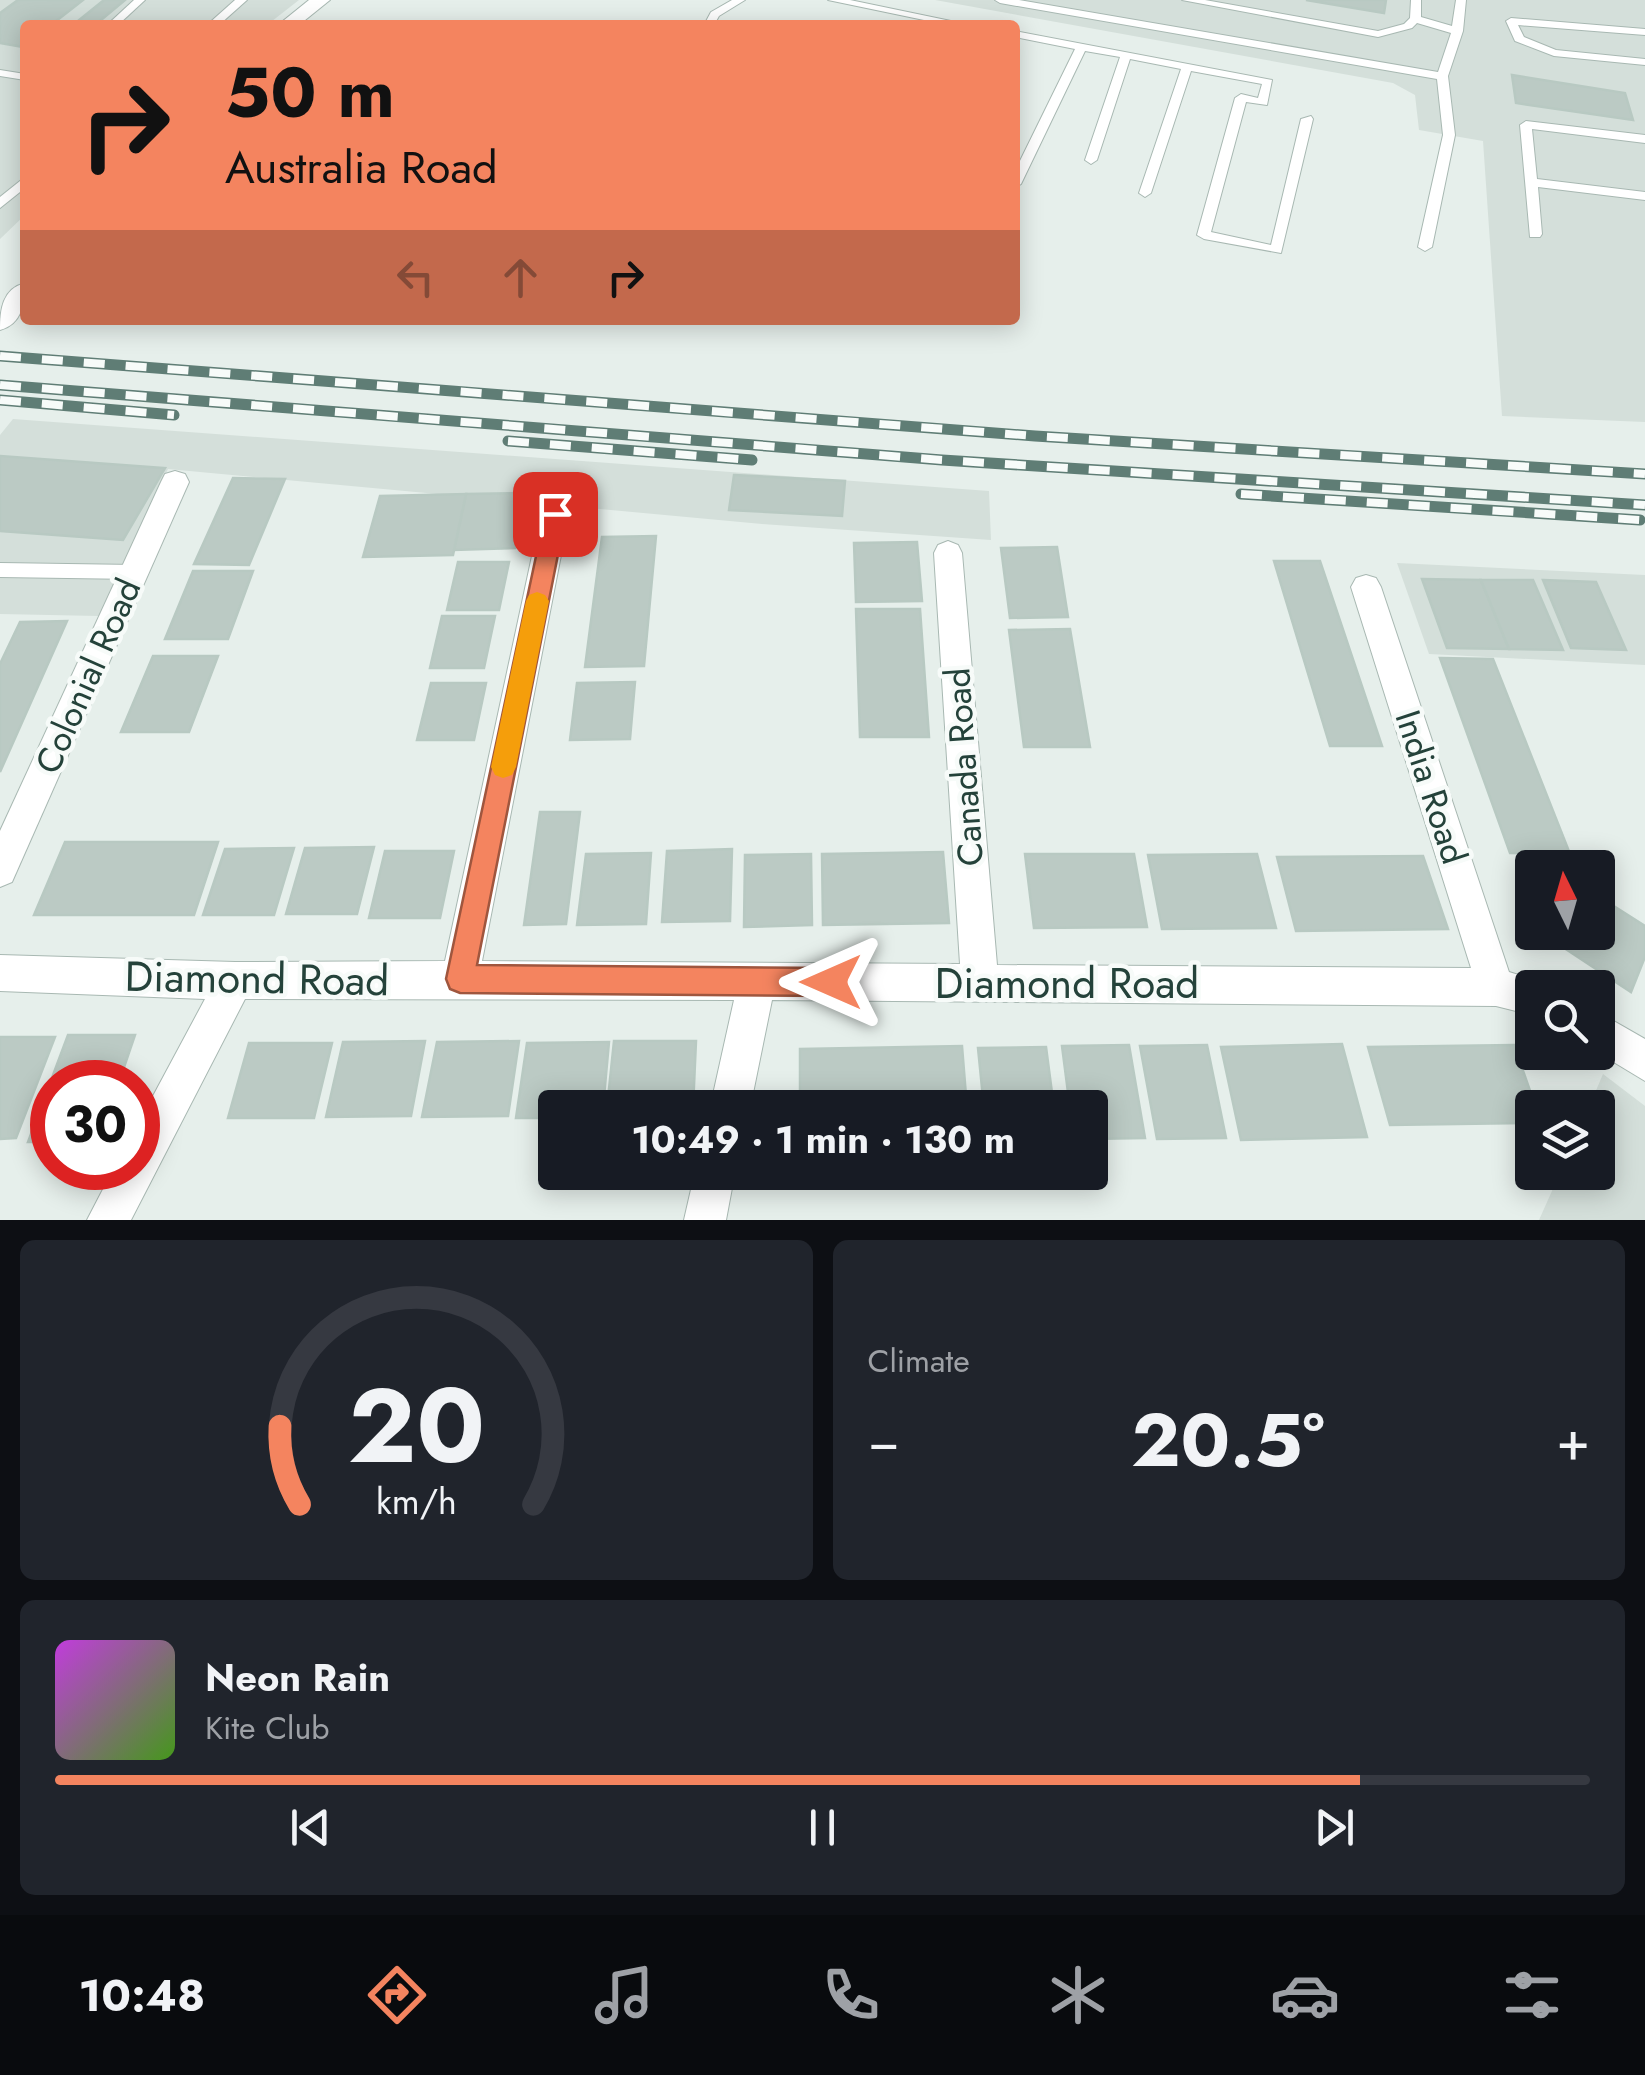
<!DOCTYPE html>
<meta charset="utf-8">
<style>
:root{--surface:#171b24;--page:#20242c;--text:#f1f3f6;--muted:#9ea1a6;--line:#363941;--accent:#f4845f}
body{margin:0;font-family:Jost,sans-serif;background:var(--page);color:var(--text);height:100vh;display:flex;flex-direction:column;font-size:38px;white-space:nowrap}
*{box-sizing:border-box;margin:0}
p{font-size:32px;color:var(--muted)}
.icon{flex:none;width:55px;height:55px;fill:none;stroke:currentColor;stroke-width:2;stroke-linecap:round;stroke-linejoin:round}
.map{position:relative;height:1220px;overflow:hidden}
.drawer{display:flex;flex-direction:column;gap:20px;padding:20px;background:#0d0f14;flex:1}
.drawer>*{flex:none}
.top-card{position:absolute;left:20px;top:20px;width:1000px;height:305px;border-radius:10px;box-shadow:0 5px 25px #0003;background:#f4845f;color:#111;overflow:hidden}
.needle{width:65px;rotate:355deg}
.tools{position:absolute;left:1515px;top:850px;display:grid;gap:20px}
.tools a{display:grid;place-items:center;width:100px;height:100px;border-radius:10px;background:var(--surface);box-shadow:0 5px 25px #0003;font-size:50px}
.speed{position:absolute;left:30px;top:1060px;display:flex;gap:20px;font-size:50px;font-weight:700;text-align:center}
.speed>*{display:grid;place-content:center;width:130px;height:130px;border-radius:50%;background:var(--surface);box-shadow:0 5px 25px #0003;line-height:1}
.speed .limit{border:15px solid #d22;background:#fff;color:#111}
.pin{position:absolute;display:grid;place-items:center;width:85px;height:85px;color:#fff;margin:-42px;border-radius:20px;box-shadow:0 5px 15px #0006}
.me{position:absolute;width:110px;margin:-55px;rotate:270deg;stroke-linejoin:round;filter:drop-shadow(0 0 8px #0008)}
.turn{display:flex;align-items:center;gap:35px;height:210px;padding:0 40px;font-size:45px}
.turn .icon{width:130px;height:130px;stroke-width:2.5}
.turn b{display:block;font-size:70px;line-height:85px}
.lanes{display:flex;align-items:center;height:95px;padding:0 40px;background:#0003;justify-content:center;gap:50px;direction:ltr}
.lanes .off{opacity:.35}
.big{font-size:75px;font-weight:700;line-height:1.1}
.drawer .tile{flex:1;display:flex;flex-direction:column;justify-content:center;gap:15px;min-width:0;padding:0 35px;border-radius:15px;background:var(--page)}
.drawer .dial{align-items:center;gap:0}
.dial svg{height:260px;overflow:visible;fill:none;stroke:var(--line);stroke-width:7;stroke-linecap:round;text-anchor:middle}
.dial text{fill:var(--text);stroke:none}
.song{display:flex;align-items:center;gap:30px}
.cover{width:120px;height:120px;border-radius:15px;background:linear-gradient(135deg,hsl(290 70% 55%),hsl(100 70% 35%))}
.played{height:10px;border-radius:5px;background:linear-gradient(90deg,var(--accent) 85%,var(--line) 85%)}
.keys{display:flex;justify-content:space-around;direction:ltr}
.heat{display:flex;justify-content:space-between;align-items:center;font-size:55px;direction:ltr}
.drawer .tiles{flex:1;display:grid;gap:20px;grid-template-columns:1fr 1fr}
.tile:last-child{grid-column:span 2}
.trip{position:absolute;left:538px;top:1090px;width:570px;height:100px;border-radius:10px;background:var(--surface);box-shadow:0 5px 25px #0003;font-weight:700;line-height:100px;text-align:center}
.dock{display:flex;height:160px;justify-content:space-around;align-items:center;background:#090b0e;color:var(--muted)}
.dock .icon{width:70px;height:70px}
.dock .selected{color:var(--accent)}
.dock b{font-size:45px;color:var(--text)}
.map>svg:first-child{display:block}
</style>
<div class="map">
<svg width="1645" height="1220" viewBox="0 0 1645 1220">
<rect width="100%" height="100%" fill="#e6efeb"/>
<g fill="#d4dfda">
<path d="M0 0H299L267 25H25V215L0 239Z"/>
<path d="M935 0H1645V422L1502 416 1483 141 1419 130 1415 95 1393 83Z"/>
<path d="M13 419 989 491 991 540 762 524 168 469 99 616 0 614V435Z"/>
<path d="M1397 563 1645 575V665L1429 654Z"/>
<path d="M1603 1074 1645 1106V1220H1539L1560 1173 1598 1172V1108L1589 1107Z"/>
</g>
<g fill="#bbcac4" stroke="#b8c9c2" stroke-width="2.5">
<path d="M18 0H83L51 25H25L23 47 0 43V13Z"/>
<path d="M104 0H125L95 25H73Z"/>
<path d="M1306 0H1386L1384 13Z"/>
<path d="M1512 75 1625 93 1633 120 1516 103Z"/>
<path d="M0 456 165 468 123 540 0 531Z"/>
<path d="M734 475 845 481 842 516 729 510Z"/>
<path d="M233 478 285 479 249 565 194 564Z"/>
<path d="M525 493 515 548 454 550 466 494Z"/>
<path d="M466 494 453 555 363 557 380 496Z"/>
<path d="M656 536 644 666 585 667 602 537Z"/>
<path d="M917 542 922 601 856 602 854 543Z"/>
<path d="M1057 547 1068 617 1010 618 1001 548Z"/>
<path d="M1274 561H1320L1382 746H1330Z"/>
<path d="M458 562H509L499 610H447Z"/>
<path d="M193 571H253L228 639H165Z"/>
<path d="M1422 579 1481 580 1509 649 1447 648Z"/>
<path d="M1481 580H1533L1563 650 1509 649Z"/>
<path d="M1543 580 1596 582 1626 650 1571 648Z"/>
<path d="M856 609H920L929 737H860Z"/>
<path d="M442 616H495L484 668H430Z"/>
<path d="M67 621 0 772V664L20 622Z"/>
<path d="M1070 629 1090 747H1024L1009 630Z"/>
<path d="M153 656H218L189 732H121Z"/>
<path d="M1440 658 1493 659 1570 854 1510 853Z"/>
<path d="M635 682 630 739 570 740 577 683Z"/>
<path d="M431 683H486L474 740H417Z"/>
<path d="M540 812H580L566 924 524 925Z"/>
<path d="M65 842H218L194 915H34Z"/>
<path d="M374 847 357 914H286L305 848Z"/>
<path d="M294 848 274 915H203L225 849Z"/>
<path d="M732 849 730 921 662 922 667 851Z"/>
<path d="M385 851H454L440 918H369Z"/>
<path d="M943 852 949 923 823 925 822 854Z"/>
<path d="M651 853 646 924 577 925 586 854Z"/>
<path d="M811 854 812 925 744 927 745 855Z"/>
<path d="M1025 854H1134L1147 927 1034 928Z"/>
<path d="M1257 854 1276 928 1162 929 1148 855Z"/>
<path d="M1423 856 1448 929 1296 931 1277 857Z"/>
<path d="M1598 896 1645 926V957L1631 992 1540 932H1598Z"/>
<path d="M68 1035H135L119 1082H52V1142H28Z"/>
<path d="M0 1037H55L16 1138 0 1139Z"/>
<path d="M425 1041 411 1116 326 1117 343 1042Z"/>
<path d="M519 1041 508 1116 422 1117 437 1042Z"/>
<path d="M614 1041H696L693 1108H607Z"/>
<path d="M609 1042 603 1108H555V1118H516L527 1043Z"/>
<path d="M249 1043H332L314 1118H228Z"/>
<path d="M1342 1044 1367 1137 1241 1140 1221 1047Z"/>
<path d="M1129 1045 1145 1138 1090 1139V1108H1070L1062 1046Z"/>
<path d="M1207 1045 1226 1138 1157 1139 1140 1046Z"/>
<path d="M1514 1045 1536 1108H1532V1123L1390 1125 1368 1047Z"/>
<path d="M962 1046 967 1108H800V1049Z"/>
<path d="M1046 1047 1054 1108H984L978 1048Z"/>
</g>
<g fill="none" stroke-linecap="round" stroke-linejoin="round">
<g stroke="#a8b8b2" stroke-width="2">
<g id="service">
<path d="M134 0H145L118 25H107Z"/>
<path d="M235 0H247L219 25H207Z"/>
<path d="M732 0H745L719 16 714 25H704L711 12Z"/>
<path d="M828 0H850L970 25H948Z"/>
<path d="M995 0H1019L1438 72 1451 33 1417 23 1412 28 1378 37 1182 0H1205L1378 31 1404 24 1410 18 1411 0H1421V17L1452 26 1456 0H1466L1463 31 1448 76 1455 135 1432 247 1425 251 1418 247 1443 135 1437 79 1000 3Z"/>
<path d="M1511 18 1645 29V35L1518 25 1524 37 1556 50 1645 59V65L1554 56 1515 41 1506 21Z"/>
<path d="M1015 31 1272 80 1267 105 1246 102 1211 232 1271 245 1301 119 1311 116 1313 119 1281 253 1204 239 1197 235 1235 98 1241 94 1258 98 1262 84 1191 71 1151 193 1145 197 1139 193 1181 69 1130 59 1097 160 1091 164 1085 160 1120 57 1085 51 1021 184 1015 188V171L1075 49 1015 37Z"/>
<path d="M0 70 25 74V80L0 76Z"/>
<path d="M1526 121 1645 135V143L1532 129 1537 179 1645 192V200L1538 187 1542 234 1540 237H1530L1520 125Z"/>
<path d="M25 177V188L0 208V197Z"/>
<path d="M0 563 135 565 141 567 144 572 141 577 135 579 0 577Z"/>
</g>
</g>
<g stroke="#a8b8b2" stroke-width="2">
<g id="minor">
<path d="M175 471 185 474 189 482 12 882 0 887V831L161 482 165 474Z"/>
<path d="M555 503 565 506 569 514 482 961 960 964 934 553 938 545 948 541 958 545 962 553 997 965 1471 968 1351 587 1356 578 1366 575 1376 578 1381 587 1509 972 1545 983 1547 988H1532V1015L1496 1006 772 1000 750 1108H710L734 1000 245 999 131 1220H87L114 1168H138V1124L205 999 0 991V955L235 962 445 961 541 514 545 506Z"/>
<path d="M1598 1012 1645 1039V1081L1597 1052Z"/>
<path d="M695 1172H735L726 1220H684Z"/>
</g>
</g>
<g stroke="#a8b8b2" stroke-width="2">
<g id="tertiary">
<path d="M309 0H330L299 25H278Z"/>
<path d="M25 283C25 303 22 324 0 330 0 310 2 289 25 283Z"/>
</g>
</g>
<use href="#service" fill="#fff" fill-rule="evenodd"/>
<use href="#minor" fill="#fff" fill-rule="evenodd"/>
<use href="#tertiary" fill="#fff" fill-rule="evenodd"/>
<g stroke="#5f7d75" stroke-width="11">
<g id="rail">
<path d="M0 356 1035 436 1645 474"/>
<path d="M0 385 942 460 1645 505"/>
<path d="M0 400 174 415"/>
<path d="M508 441 752 460"/>
<path d="M1241 494 1640 520"/>
</g>
</g>
<use href="#rail" stroke="#f7fbf9" stroke-width="8" stroke-dasharray="21" stroke-linecap="butt"/>
</g>
<path fill="#f4845f" stroke="#9f563e" stroke-width="2.5" d="M555 506 566 514 477 965 831 968 841 972 845 982 841 992 831 996 460 993 450 989 446 979 545 514Z"/>
<path fill="#f59e0b" d="M537 592 545 595 549 601 516 767 512 775 503 778 495 775 491 767 526 601 529 595Z"/>
<g text-anchor="middle" stroke-width="9" stroke-linejoin="round" paint-order="stroke">
<g font-size="35" fill="#24423a" stroke="#f7fbf9">
<text transform="translate(88 676) rotate(-66)" y="12">Colonial Road</text>
<text transform="translate(964 767) rotate(-94)" y="12">Canada Road</text>
<text transform="translate(1431 787) rotate(72)" y="12">India Road</text>
</g>
<g font-size="42" fill="#24423a" stroke="#f7fbf9">
<text transform="translate(257 978) rotate(1)" y="15">Diamond Road</text>
<text x="1067" y="998">Diamond Road</text>
</g>
</g>
</svg>
<div class="tools">
<a><svg class="needle" viewBox="-14 -14 28 28"><path d="M0-13l5 13h-10z" fill="#e53935"/><path d="M0 13l5-13h-10z" fill="#9ea1a6"/></svg></a>
<a><svg class="icon" aria-label="search" viewBox="0 0 24 24"><circle cx="10" cy="10" r="6"/><path d="M15 15l6 6"/></svg></a>
<a><svg class="icon" aria-label="layers" viewBox="0 0 24 24"><path d="M12 4l9 5-9 5-9-5zM3 14l9 5 9-5"/></svg></a>
</div>
<div class="speed"><div class="limit">30</div></div>
<div class="pin" style="left:555px;top:514px;background:#d93025"><svg class="icon" aria-label="arrive" viewBox="0 0 24 24"><path d="M6 21V4h12l-3 4 3 4H6"/></svg></div>
<svg class="me" style="left:831px;top:982px" viewBox="-20 -20 40 40"><path d="M0-17L14 15 0 8-14 15z" fill="#f4845f" stroke="#fff" stroke-width="4"/></svg>
<div class="trip">10:49 · 1 min · 130 m</div>
<div class="top-card">
<div class="turn"><svg class="icon" aria-label="right" viewBox="0 0 24 24"><path d="M7 20v-9h11M14 6l5 5-5 5"/></svg><div><b>50 m</b>Australia Road</div></div>
<div class="lanes"><svg class="icon off" aria-label="left" viewBox="0 0 24 24"><path d="M17 20v-9H6M10 6l-5 5 5 5"/></svg><svg class="icon off" aria-label="ahead" viewBox="0 0 24 24"><path d="M12 20V5M6 11l6-6 6 6"/></svg><svg class="icon" aria-label="right" viewBox="0 0 24 24"><path d="M7 20v-9h11M14 6l5 5-5 5"/></svg></div>
</div>
</div>
<section class="drawer">
<div class="tiles">
<div class="tile dial"><svg viewBox="0 0 100 80">
<path d="M14 69A42 42 0 1 1 86 69"/>
<path d="M14 69A42 42 0 0 1 8 45" stroke="#f4845f"/>
<text x="50" y="56" font-size="32" font-weight="700">20</text>
<text x="50" y="72" font-size="11">km/h</text>
</svg></div>
<div class="tile"><p>Climate</p>
<div class="heat"><a>−</a><b class="big">20.5°</b><a>+</a></div>
</div>
<div class="tile">
<div class="song"><i class="cover"></i><div><b>Neon Rain</b><p>Kite Club</p></div></div>
<div class="played"></div>
<div class="keys"><svg class="icon" aria-label="previous" viewBox="0 0 24 24"><path d="M18 5L8 12l10 7zM5 5v14"/></svg><svg class="icon" aria-label="pause" viewBox="0 0 24 24"><path d="M8 5v14M16 5v14"/></svg><svg class="icon" aria-label="next" viewBox="0 0 24 24"><path d="M6 5l10 7-10 7zM19 5v14"/></svg></div>
</div>
</div>
</section>
<nav class="dock">
<b>10:48</b>
<svg class="icon selected" aria-label="directions" viewBox="0 0 24 24"><path d="M12 3l9 9-9 9-9-9zM9 14v-3h6M13 9l2 2-2 2"/></svg>
<svg class="icon" aria-label="music" viewBox="0 0 24 24"><path d="M9 18V5l10-2v13"/><circle cx="6" cy="18" r="3"/><circle cx="16" cy="16" r="3"/></svg>
<svg class="icon" aria-label="phone" viewBox="0 0 24 24"><path d="M5 4h4l2 5-3 2q2 4 5 5l2-3 5 2v4C11 20 4 13 5 4z"/></svg>
<svg class="icon" aria-label="climate" viewBox="0 0 24 24"><path d="M12 3v18M4 7l16 10M4 17L20 7"/></svg>
<svg class="icon" aria-label="car" viewBox="0 0 24 24"><path d="M5 17H2v-5l4-1 3-4h7l3 4 3 1v5h-3M9 17h6M6 11h13"/><circle cx="7" cy="17" r="2"/><circle cx="17" cy="17" r="2"/></svg>
<svg class="icon" aria-label="filters" viewBox="0 0 24 24"><path d="M4 7h16M4 17h16"/><circle cx="9" cy="7" r="2"/><circle cx="15" cy="17" r="2"/></svg>
</nav>
